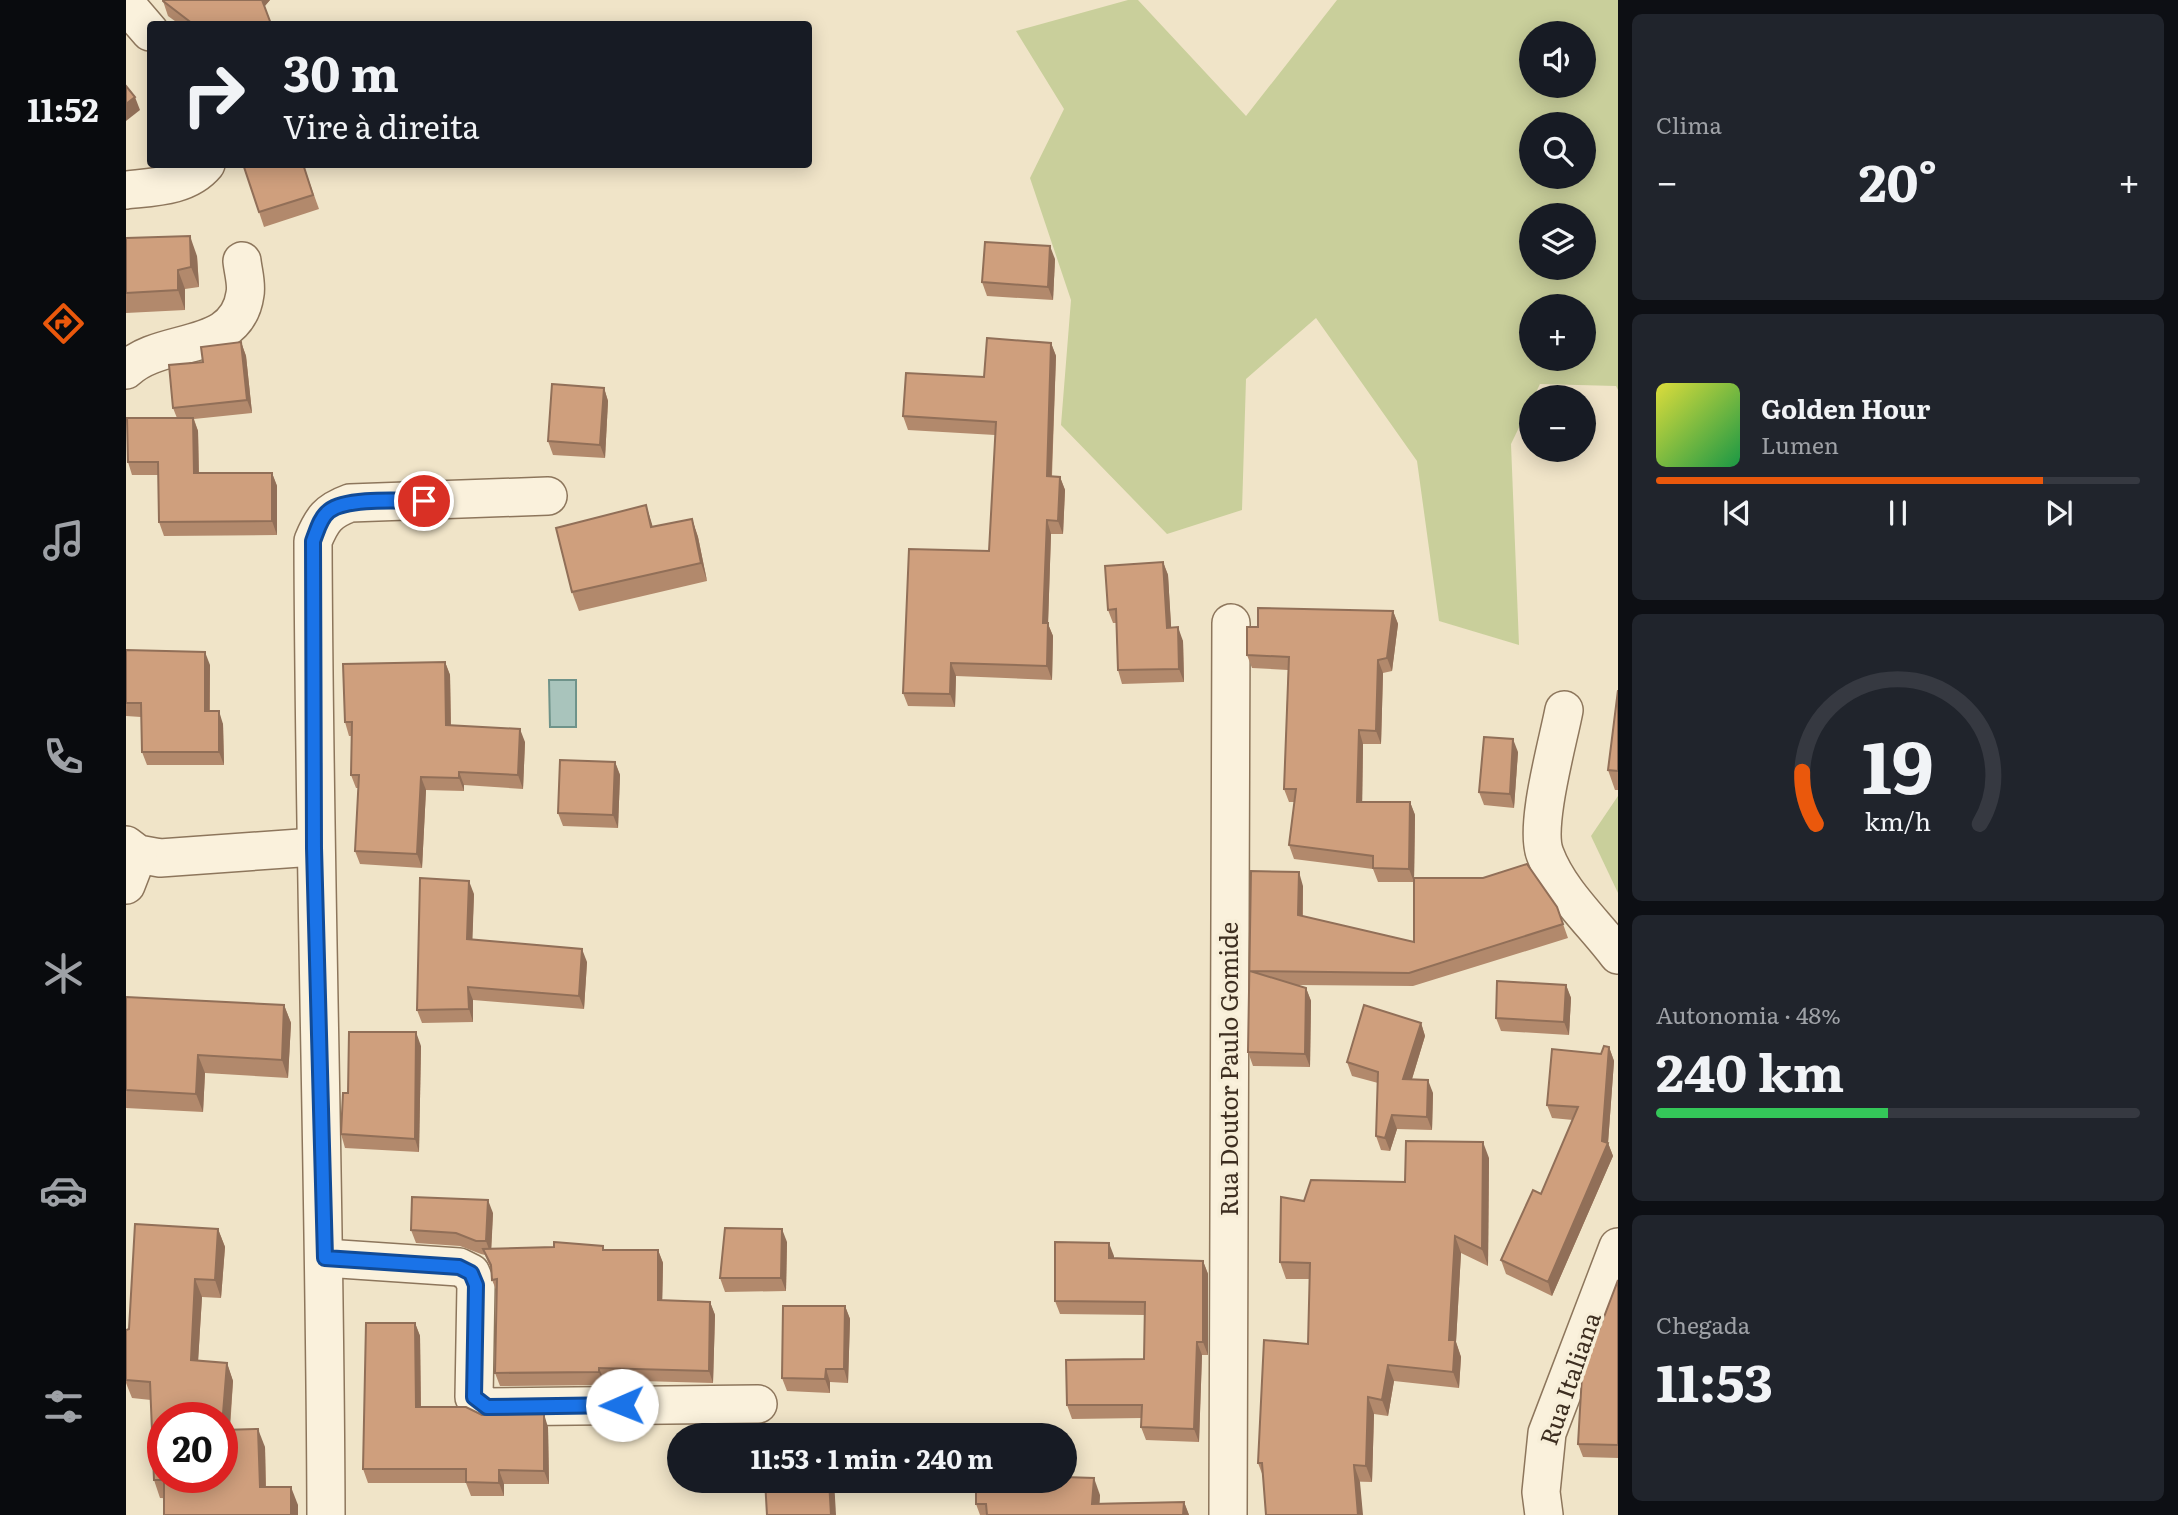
<!DOCTYPE html>
<html lang="pt">
<meta charset="utf-8">
<style>
:root{--surface:#171b24;--page:#20242c;--text:#f1f3f6;--muted:#9ea1a6;--line:#363941;--accent:#ea580c}
body{margin:0;font-family:Literata,serif;background:var(--page);color:var(--text);height:100vh;display:flex;flex-direction:column;font-size:26px;white-space:nowrap}
*{box-sizing:border-box;margin:0}
p{font-size:23px;color:var(--muted)}
.icon{flex:none;width:38px;height:38px;fill:none;stroke:currentColor;stroke-width:2;stroke-linecap:round;stroke-linejoin:round}
.map{position:relative;flex:1;overflow:hidden}
.details{display:flex;flex-direction:column;gap:14px;padding:14px;background:#0d0f14;width:560px}
.details>*{flex:none}
.hud{position:absolute;left:21px;top:21px;width:665px;height:147px;border-radius:7px;box-shadow:0 4px 18px #0003;background:#171b24;color:var(--text);overflow:hidden}
.buttons{position:absolute;left:1393px;top:21px;display:grid;gap:14px}
.buttons a{display:grid;place-items:center;width:77px;height:77px;border-radius:50%;background:var(--surface);box-shadow:0 4px 18px #0003;font-size:35px}
.speed{position:absolute;left:21px;top:1402px;display:flex;gap:14px;font-size:35px;font-weight:700;text-align:center}
.speed>*{display:grid;place-content:center;width:91px;height:91px;border-radius:50%;background:var(--surface);box-shadow:0 4px 18px #0003;line-height:1}
.speed .limit{border:10px solid #d22;background:#fff;color:#111}
.pin{position:absolute;display:grid;place-items:center;width:60px;height:60px;color:#fff;margin:-30px;border:4px solid #fff;border-radius:50%;box-shadow:0 2px 7px #0007}
.me{position:absolute;width:77px;margin:-38px;rotate:269deg;stroke-linejoin:round;filter:drop-shadow(0 0 5px #0008)}
.turn{display:flex;align-items:center;gap:24px;height:147px;padding:0 21px;font-size:32px}
.turn .icon{width:91px;height:91px;stroke-width:2.5}
.turn b{display:block;font-size:49px;line-height:60px}
.big{font-size:52px;font-weight:700;line-height:1.1}
.details .widget{flex:1;display:flex;flex-direction:column;justify-content:center;gap:10px;min-width:0;padding:0 24px;border-radius:10px;background:var(--page)}
.details .dial{align-items:center;gap:0}
.dial svg{height:182px;overflow:visible;fill:none;stroke:var(--line);stroke-width:7;stroke-linecap:round;text-anchor:middle}
.dial text{fill:var(--text);stroke:none}
.song{display:flex;align-items:center;gap:21px}
.cover{width:84px;height:84px;border-radius:10px;background:linear-gradient(135deg,hsl(60 70% 55%),hsl(140 70% 35%))}
.played{height:7px;border-radius:4px;background:linear-gradient(90deg,var(--accent) 80%,var(--line) 80%)}
.keys{display:flex;justify-content:space-around;direction:ltr}
.heat{display:flex;justify-content:space-between;align-items:center;font-size:38px;direction:ltr}
.charge{height:10px;border-radius:5px;background:linear-gradient(90deg,#34c759 48%,var(--line) 0)}
.trip{position:absolute;left:541px;top:1423px;width:410px;height:70px;border-radius:35px;background:var(--surface);box-shadow:0 4px 18px #0003;font-weight:700;line-height:70px;text-align:center}
main{display:flex;flex:1;min-height:0}
.tabs{display:flex;flex-direction:column;width:126px;justify-content:space-around;align-items:center;background:#090b0e;color:var(--muted)}
.tabs .icon{width:49px;height:49px}
.tabs .active{color:var(--accent)}
.tabs b{font-size:32px;color:var(--text)}
.map>svg:first-child{display:block}
</style>
<main>
<nav class="tabs">
<b>11:52</b>
<svg class="icon active" aria-label="directions" viewBox="0 0 24 24"><path d="M12 3l9 9-9 9-9-9zM9 14v-3h6M13 9l2 2-2 2"/></svg>
<svg class="icon" aria-label="music" viewBox="0 0 24 24"><path d="M9 18V5l10-2v13"/><circle cx="6" cy="18" r="3"/><circle cx="16" cy="16" r="3"/></svg>
<svg class="icon" aria-label="phone" viewBox="0 0 24 24"><path d="M5 4h4l2 5-3 2q2 4 5 5l2-3 5 2v4C11 20 4 13 5 4z"/></svg>
<svg class="icon" aria-label="climate" viewBox="0 0 24 24"><path d="M12 3v18M4 7l16 10M4 17L20 7"/></svg>
<svg class="icon" aria-label="car" viewBox="0 0 24 24"><path d="M5 17H2v-5l4-1 3-4h7l3 4 3 1v5h-3M9 17h6M6 11h13"/><circle cx="7" cy="17" r="2"/><circle cx="17" cy="17" r="2"/></svg>
<svg class="icon" aria-label="filters" viewBox="0 0 24 24"><path d="M4 7h16M4 17h16"/><circle cx="9" cy="7" r="2"/><circle cx="15" cy="17" r="2"/></svg>
</nav>
<div class="map">
<svg width="1492" height="1515" viewBox="0 0 1492 1515">
<rect width="100%" height="100%" fill="#f0e4c8"/>
<g fill="#c9cf9b" fill-rule="evenodd">
<path d="M1002 0H1012L1120 116 1211 0H1492V390L1490 386 1414 384 1385 444 1393 645 1313 621 1291 461 1190 318 1120 379 1116 510 1041 534 935 425 945 300 904 178 938 109 890 31ZM1405 33H1458V86H1405ZM1405 124H1458V177H1405ZM1405 215H1458V268H1405ZM1405 306H1458V359H1405Z"/>
<path d="M1492 796V893L1465 836Z"/>
</g>
<path fill="#a9c4bc" stroke="#6f938a" stroke-width="2" d="M423 680H450V727H424Z"/>
<g fill="none" stroke-linecap="round" stroke-linejoin="round">
<g stroke="#8d765c" stroke-width="40">
<g id="minor">
<path d="M0 4 24 32"/>
<path d="M0 190C27 187 61 187 80 164"/>
<path d="M0 370C35 336 111 354 119 294 121 284 117 271 116 261"/>
<path d="M1438 710C1432 742 1408 826 1419 854 1433 892 1468 923 1492 955"/>
<path d="M0 845 12 854 34 858 188 847"/>
<path d="M0 885 12 854"/>
<path d="M199 1258 333 1267 345 1273 350 1285 348 1397 361 1407 632 1404"/>
<path d="M200 1515C199 1190 188 866 187 541 196 519 202 511 224 503L422 496"/>
<path d="M1102 1515 1105 623"/>
<path d="M1418 1515 1415 1492 1421 1433 1492 1247"/>
</g>
</g>
<use href="#minor" stroke="#faf1dc" stroke-width="37"/>
</g>
<g fill="#b2896c">
<path d="M37 0H144L138 7 145 24H53L42 16 37 1Z"/>
<path d="M177 164 193 209 138 227 133 212Z"/>
<path d="M0 238 71 256 73 287 59 289V310L0 313Z"/>
<path d="M929 259 927 300 861 296 856 282Z"/>
<path d="M115 342 120 356 126 413 68 419 72 431 73 473H146L151 486V535L38 536 33 522 32 475H6L2 462 51 418 47 408 77 362Z"/>
<path d="M925 343 930 356 926 476 934 477 939 490 937 534H925L922 624 927 636 926 680 830 676 829 707 782 706 777 693 863 551 869 435 782 430 777 416 858 377Z"/>
<path d="M478 388 482 401 479 458 427 455 422 441Z"/>
<path d="M566 519 572 537 581 581 453 611 446 592 527 527Z"/>
<path d="M1037 562 1042 575 1045 628 1057 641 1058 682 996 684 992 670 990 623H987L982 610Z"/>
<path d="M1267 611 1272 624 1266 671 1257 673 1255 744H1237L1236 802H1284L1289 815 1288 878 1431 907 1442 938 1287 986 1170 985 1180 988 1185 1001 1184 1067 1127 1066 1122 1052 1125 871 1177 886V916L1288 942V882H1252L1247 869 1168 859 1163 845 1169 802H1163L1158 789 1162 670 1126 668 1121 655 1132 627Z"/>
<path d="M0 650 84 665V711L97 724 98 765H21L16 752 15 717 0 716Z"/>
<path d="M319 662 324 675 325 726 399 742 397 789 338 785V791L300 790 296 868 234 864 229 851 232 788H230L225 775 226 736H223L219 722Z"/>
<path d="M1492 690V790H1489L1482 770Z"/>
<path d="M1392 752 1388 808 1358 805 1353 792Z"/>
<path d="M489 762 494 775 492 828 437 826 432 813Z"/>
<path d="M348 894 346 940 461 962 458 1009 347 1000V1022L296 1023 291 1010Z"/>
<path d="M1440 985 1445 998 1443 1035 1375 1031 1370 1018Z"/>
<path d="M0 997 158 1005 165 1023 162 1078 79 1073 77 1112 0 1108Z"/>
<path d="M1295 1023 1299 1036 1286 1079 1307 1093 1306 1130 1271 1129 1264 1151 1255 1150 1250 1136 1252 1083 1226 1076 1221 1062Z"/>
<path d="M295 1046 293 1152 219 1148 215 1134 222 1093Z"/>
<path d="M1483 1047 1488 1061 1482 1143 1487 1156 1426 1296 1380 1274 1375 1260 1415 1194 1447 1120 1426 1118 1421 1105Z"/>
<path d="M1363 1158 1362 1266 1335 1253 1330 1342 1335 1357 1333 1388 1268 1381 1262 1416 1248 1414 1246 1482 1138 1479 1132 1463 1182 1344 1184 1279H1160L1154 1262 1178 1201 1279 1182Z"/>
<path d="M367 1213 365 1249 532 1250 537 1263 536 1301 584 1302 589 1315 587 1383 478 1380V1385L374 1386 369 1373 371 1292 366 1280 365 1269 359 1255 355 1254 334 1246 290 1243 285 1230Z"/>
<path d="M92 1229 99 1247 95 1298 76 1297 72 1361 101 1363 107 1381 104 1430 139 1447 140 1487 172 1505 34 1498 28 1480 25 1400 6 1398 0 1383V1330L3 1329Z"/>
<path d="M661 1242 660 1291 599 1292 594 1278Z"/>
<path d="M988 1256V1258L1077 1261 1082 1274V1355H1076L1073 1442 1020 1440 1015 1427 1016 1418 946 1419 941 1405 1018 1359 1019 1315 934 1314 929 1301Z"/>
<path d="M1492 1280V1458L1457 1457 1452 1444Z"/>
<path d="M719 1306 724 1319 722 1383 704 1382V1393L661 1391 656 1378Z"/>
<path d="M289 1323 294 1336 295 1407 356 1415 422 1427 423 1484H378V1496H345L340 1483H242L237 1469Z"/>
<path d="M974 1495 973 1503 1058 1502 1063 1515H854L850 1504Z"/>
</g>
<g fill="#916f58">
<path d="M136 0H144L138 7Z"/>
<path d="M9 97 14 110 0 121V104Z"/>
<path d="M64 236 71 256 73 287 65 267Z"/>
<path d="M924 246 929 259 927 300 922 287Z"/>
<path d="M52 270 59 289V310L52 290Z"/>
<path d="M115 342 120 356 126 413 121 400Z"/>
<path d="M925 343 930 356 925 489 921 476Z"/>
<path d="M478 388 482 401 479 458 474 445Z"/>
<path d="M67 418 72 431 73 487 68 473Z"/>
<path d="M146 473 151 486V535L146 521Z"/>
<path d="M934 477 939 490 937 534 932 521Z"/>
<path d="M520 505 526 524 531 545 525 527Z"/>
<path d="M566 519 572 537 581 581 575 563Z"/>
<path d="M921 520 925 534 922 624 927 636 926 680 921 666 917 623Z"/>
<path d="M1037 562 1042 575 1046 641 1041 628Z"/>
<path d="M1267 611 1272 624 1266 671 1261 658Z"/>
<path d="M1052 627 1057 641 1058 682 1053 669Z"/>
<path d="M79 652 84 665 83 724 79 711Z"/>
<path d="M1252 660 1257 673 1255 744 1250 731Z"/>
<path d="M319 662 324 675 325 739 320 725Z"/>
<path d="M825 663 830 676 829 707 824 694Z"/>
<path d="M93 711 97 724 98 765 93 752Z"/>
<path d="M394 729 399 742 397 789 392 775Z"/>
<path d="M1233 730 1237 744 1236 815 1231 802Z"/>
<path d="M1387 739 1392 752 1388 808 1384 794Z"/>
<path d="M489 762 494 775 492 828 487 815Z"/>
<path d="M333 772 338 785V791L333 778Z"/>
<path d="M295 777 300 790 296 868 291 854Z"/>
<path d="M1284 802 1289 815 1288 882 1283 869Z"/>
<path d="M1173 872 1177 886 1176 928 1172 915Z"/>
<path d="M343 881 348 894 346 952 341 939Z"/>
<path d="M456 949 461 962 458 1009 453 996Z"/>
<path d="M1440 985 1445 998 1443 1035 1438 1022Z"/>
<path d="M342 987 347 1000V1022L343 1009Z"/>
<path d="M1180 988 1185 1001 1184 1067 1179 1054Z"/>
<path d="M158 1005 165 1023 162 1078 156 1060Z"/>
<path d="M1295 1023 1299 1036 1282 1092 1277 1079Z"/>
<path d="M290 1032 295 1046 293 1152 289 1139Z"/>
<path d="M1483 1047 1488 1061 1482 1143 1487 1156 1426 1296 1422 1282 1476 1141Z"/>
<path d="M72 1055 79 1073 77 1112 70 1094Z"/>
<path d="M1302 1080 1307 1093 1306 1130 1301 1117Z"/>
<path d="M1266 1115 1271 1129 1264 1151 1259 1138Z"/>
<path d="M1357 1142 1363 1158 1362 1266 1356 1249Z"/>
<path d="M362 1200 367 1213 365 1255 360 1241Z"/>
<path d="M92 1229 99 1247 95 1298 89 1280Z"/>
<path d="M656 1229 661 1242 660 1291 655 1278Z"/>
<path d="M1329 1236 1335 1253 1330 1342 1335 1357 1333 1388 1327 1372 1323 1340Z"/>
<path d="M983 1243 988 1256V1271L983 1258Z"/>
<path d="M532 1250 537 1263 536 1313 532 1300Z"/>
<path d="M1077 1261 1082 1274V1355L1077 1342Z"/>
<path d="M69 1279 76 1297 71 1378 65 1360Z"/>
<path d="M584 1302 589 1315 587 1383 583 1371Z"/>
<path d="M719 1306 724 1319 722 1383 718 1369Z"/>
<path d="M289 1323 294 1336 295 1421 290 1407Z"/>
<path d="M1071 1342 1076 1355 1073 1442 1068 1429Z"/>
<path d="M101 1363 107 1381 102 1448 96 1431Z"/>
<path d="M1262 1365 1268 1381 1262 1416 1256 1400Z"/>
<path d="M473 1368 478 1380V1385L473 1372Z"/>
<path d="M700 1369 704 1382V1393L699 1379Z"/>
<path d="M1242 1397 1248 1414 1246 1482 1240 1466Z"/>
<path d="M418 1414 422 1427 423 1484 418 1471Z"/>
<path d="M132 1429 139 1447 140 1505 134 1487Z"/>
<path d="M1228 1465 1234 1482 1237 1515H1232Z"/>
<path d="M373 1470 378 1484V1496L373 1483Z"/>
<path d="M968 1478 974 1495 973 1515 966 1504Z"/>
<path d="M703 1480H708L710 1515H705Z"/>
<path d="M165 1487 172 1505V1515H165Z"/>
<path d="M1058 1502 1063 1515H1057Z"/>
</g>
<g fill="#cf9f7d" stroke="#916f58" stroke-width="2">
<path d="M37 0H136L145 24H67L37 1Z"/>
<path d="M0 86 9 97 0 104Z"/>
<path d="M117 164H177L187 195 133 212Z"/>
<path d="M64 236 65 267 52 270V290L0 293V238Z"/>
<path d="M859 242 924 246 922 287 856 282Z"/>
<path d="M861 338 925 343 921 476 934 477 932 521 921 520 917 623H922L921 666 825 663 824 694 777 693 783 549 863 551 870 422 777 416 780 373 858 377Z"/>
<path d="M115 342 121 400 47 408 43 365 77 362 75 347Z"/>
<path d="M426 384 478 388 474 445 422 441Z"/>
<path d="M1 418H67L68 473H146V521L33 522 32 462H2Z"/>
<path d="M520 505 525 527 566 519 575 563 446 592 430 528Z"/>
<path d="M1037 562 1041 628 1052 627 1053 669 992 670 990 609 982 610 979 566Z"/>
<path d="M1132 608 1267 611 1261 658 1252 660 1250 731 1233 730 1231 802H1284L1283 869 1247 868V856L1163 845 1170 789H1158L1163 657 1121 655V627H1132Z"/>
<path d="M0 650 79 652V711H93V752H16L15 703H0Z"/>
<path d="M319 662 320 725 394 729 392 775 333 772V778L295 777 291 854 229 851 233 775H225L226 722H219L217 664Z"/>
<path d="M1492 690V771L1482 770Z"/>
<path d="M1358 737 1387 739 1384 794 1353 792Z"/>
<path d="M434 760 489 762 487 815 432 813Z"/>
<path d="M1401 864 1431 907 1437 924 1283 973 1124 971 1180 988 1179 1054 1122 1052 1125 871 1173 872 1172 915 1288 942V878H1357Z"/>
<path d="M294 878 343 881 341 939 456 949 453 996 342 987 343 1009 291 1010Z"/>
<path d="M1371 981 1440 985 1438 1022 1370 1018Z"/>
<path d="M0 997 158 1005 156 1060 72 1055 70 1094 0 1090Z"/>
<path d="M1238 1005 1295 1023 1277 1079 1302 1080 1301 1117 1266 1115 1259 1138 1250 1136 1252 1072 1221 1062Z"/>
<path d="M223 1032H290L289 1139 215 1134 217 1093H222Z"/>
<path d="M1478 1046 1483 1047 1476 1141 1482 1143 1422 1282 1375 1260 1407 1190 1415 1194 1452 1107 1421 1105 1426 1049 1475 1054Z"/>
<path d="M1280 1141 1357 1142 1356 1249 1329 1236 1323 1340H1329L1327 1372 1262 1365 1256 1400 1242 1397 1240 1466 1228 1465 1232 1515H1140L1136 1463H1132L1138 1340 1182 1344 1184 1263 1154 1262 1155 1197 1178 1201 1185 1180 1279 1182Z"/>
<path d="M286 1197 362 1200 360 1241H350L330 1233 285 1230Z"/>
<path d="M9 1224 92 1229 89 1280 69 1279 65 1360 101 1363 96 1426V1418H37V1477H96V1430L132 1429 134 1487H165V1515H38V1480H28L24 1382 0 1380V1330L3 1329Z"/>
<path d="M599 1228 656 1229 655 1278H594Z"/>
<path d="M428 1242 477 1246V1250H532V1300L584 1302 583 1371 473 1368V1372L369 1373 371 1279 366 1280 365 1265 357 1249 428 1247Z"/>
<path d="M929 1242 983 1243V1258L1077 1261V1342H1071L1068 1429 1015 1427 1016 1405H941L940 1360 1018 1359 1019 1302 929 1301Z"/>
<path d="M1492 1280V1445L1452 1444 1456 1375Z"/>
<path d="M657 1306H719L718 1369H700L699 1379 656 1378Z"/>
<path d="M240 1323H289L290 1407H340L356 1415 418 1414V1471L373 1470V1483L340 1482V1469H237Z"/>
<path d="M938 1477 968 1478 966 1504 1058 1502 1057 1515H861L860 1504H850V1480H938Z"/>
<path d="M639 1480H703L705 1515H641Z"/>
</g>
<g fill="none" stroke-linecap="round" stroke-linejoin="round">
<g stroke="#114b97" stroke-width="18">
<path id="route" d="M298 501C275 501 221 497 203 511 194 518 191 531 187 541L188 848 199 1258 333 1267 345 1273 350 1285 348 1397 361 1407 496 1405"/>
</g>
<use href="#route" stroke="#1a73e8" stroke-width="12"/>
</g>
<g text-anchor="middle" stroke-width="7" stroke-linejoin="round" paint-order="stroke">
<g font-size="24" fill="#3d2e20" stroke="#f7eed8">
<text transform="translate(1104 1069) rotate(-90)" y="8">Rua Doutor Paulo Gomide</text>
<text transform="translate(1445 1379) rotate(-71)" y="8">Rua Italiana</text>
</g>
</g>
</svg>
<div class="buttons">
<a><svg class="icon" aria-label="sound" viewBox="0 0 24 24"><path d="M4 9h4l5-4v14l-5-4H4zM17 9q2 3 0 6"/></svg></a>
<a><svg class="icon" aria-label="search" viewBox="0 0 24 24"><circle cx="10" cy="10" r="6"/><path d="M15 15l6 6"/></svg></a>
<a><svg class="icon" aria-label="layers" viewBox="0 0 24 24"><path d="M12 4l9 5-9 5-9-5zM3 14l9 5 9-5"/></svg></a>
<a>+</a>
<a>−</a>
</div>
<div class="speed"><div class="limit">20</div></div>
<div class="pin" style="left:298px;top:501px;background:#d93025"><svg class="icon" aria-label="arrive" viewBox="0 0 24 24"><path d="M6 21V4h12l-3 4 3 4H6"/></svg></div>
<svg class="me" style="left:496px;top:1405px" viewBox="-20 -20 40 40"><circle r="19" fill="#fff"/><path d="M0-13L10 11 0 6-10 11z" fill="#1a73e8"/></svg>
<div class="trip">11:53 · 1 min · 240 m</div>
<div class="hud">
<div class="turn"><svg class="icon" aria-label="right" viewBox="0 0 24 24"><path d="M7 20v-9h11M14 6l5 5-5 5"/></svg><div><b>30 m</b>Vire à direita</div></div>
</div>
</div>
<section class="details">
<div class="widget"><p>Clima</p>
<div class="heat"><a>−</a><b class="big">20°</b><a>+</a></div>
</div>
<div class="widget">
<div class="song"><i class="cover"></i><div><b>Golden Hour</b><p>Lumen</p></div></div>
<div class="played"></div>
<div class="keys"><svg class="icon" aria-label="previous" viewBox="0 0 24 24"><path d="M18 5L8 12l10 7zM5 5v14"/></svg><svg class="icon" aria-label="pause" viewBox="0 0 24 24"><path d="M8 5v14M16 5v14"/></svg><svg class="icon" aria-label="next" viewBox="0 0 24 24"><path d="M6 5l10 7-10 7zM19 5v14"/></svg></div>
</div>
<div class="widget dial"><svg viewBox="0 0 100 80">
<path d="M14 69A42 42 0 1 1 86 69"/>
<path d="M14 69A42 42 0 0 1 8 46" stroke="#ea580c"/>
<text x="50" y="56" font-size="32" font-weight="700">19</text>
<text x="50" y="72" font-size="11">km/h</text>
</svg></div>
<div class="widget"><p>Autonomia · 48%</p><b class="big">240 km</b><div class="charge"></div></div>
<div class="widget"><p>Chegada</p><b class="big">11:53</b></div>
</section>
</main>
